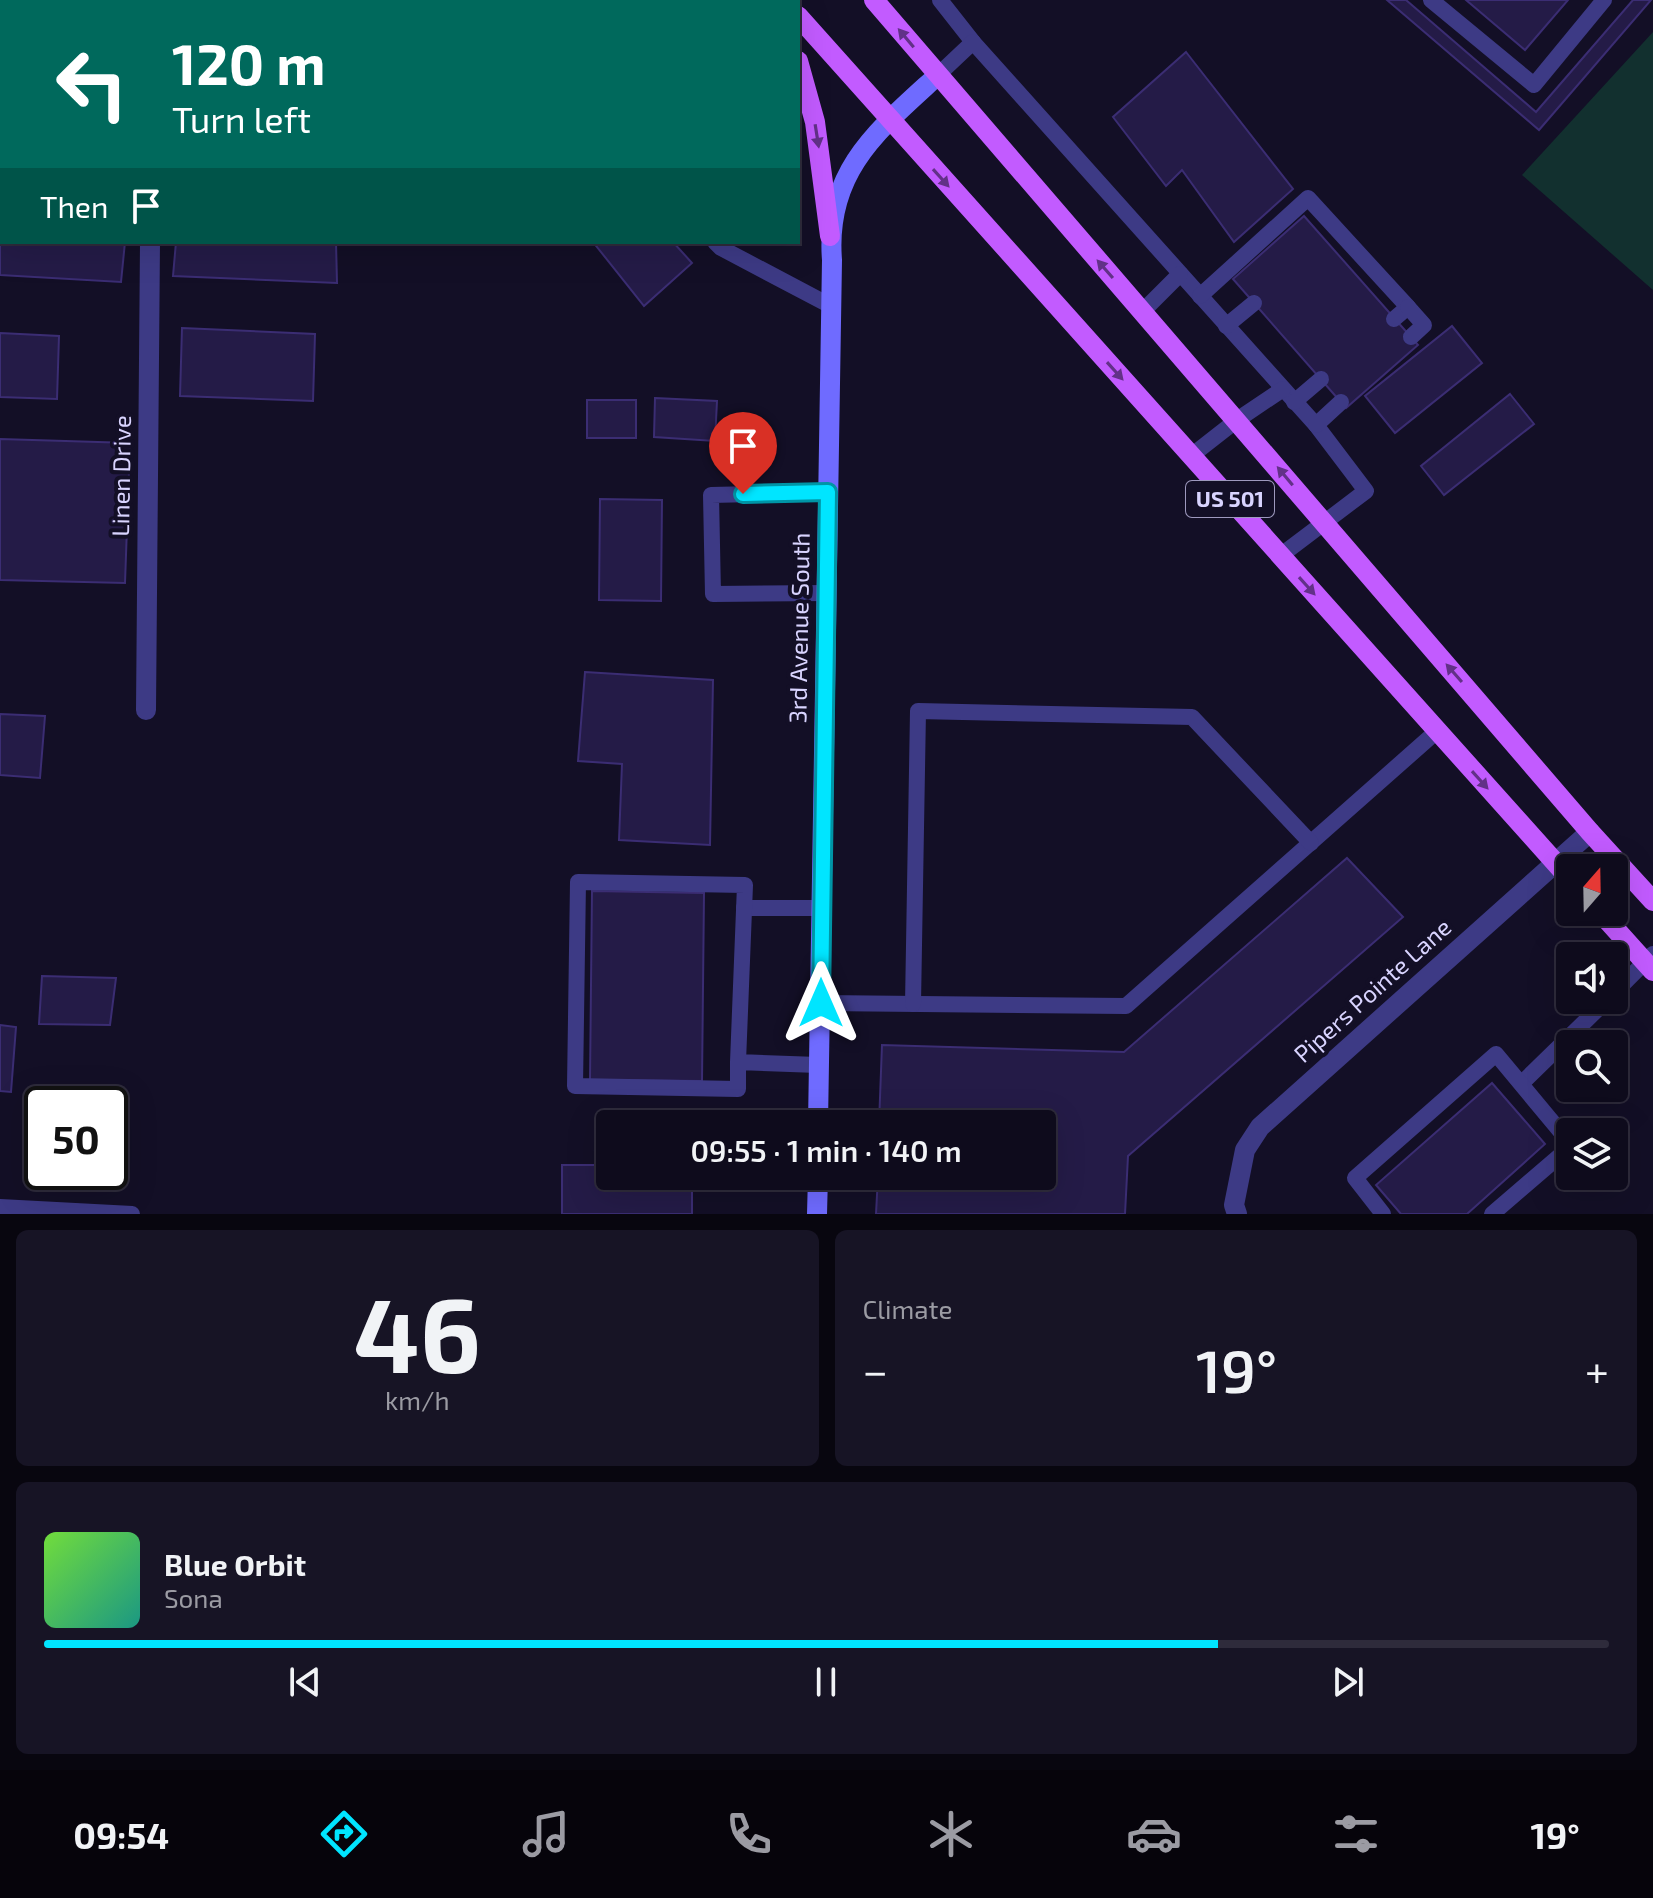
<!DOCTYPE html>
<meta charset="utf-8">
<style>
:root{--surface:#0e0b1c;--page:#171425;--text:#f1f3f6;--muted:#9b9ba3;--line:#2e2b3b;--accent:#00e5ff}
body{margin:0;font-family:"Exo 2",sans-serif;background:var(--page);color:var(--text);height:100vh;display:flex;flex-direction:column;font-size:30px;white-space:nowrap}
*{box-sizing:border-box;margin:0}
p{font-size:26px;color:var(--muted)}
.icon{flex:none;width:44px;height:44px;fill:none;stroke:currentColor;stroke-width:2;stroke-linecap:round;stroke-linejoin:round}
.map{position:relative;height:1214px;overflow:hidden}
.panel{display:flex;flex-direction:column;gap:16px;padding:16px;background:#08060f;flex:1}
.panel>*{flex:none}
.banner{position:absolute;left:0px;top:0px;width:800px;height:244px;box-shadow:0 8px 32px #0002,0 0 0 2px var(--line);background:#00695c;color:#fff;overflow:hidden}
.needle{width:52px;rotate:20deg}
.buttons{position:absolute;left:1556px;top:854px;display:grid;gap:16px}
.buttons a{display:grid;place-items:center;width:72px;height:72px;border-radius:8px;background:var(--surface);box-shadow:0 8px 32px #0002,0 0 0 2px var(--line);font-size:40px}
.speed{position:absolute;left:24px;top:1086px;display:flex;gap:16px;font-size:40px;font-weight:700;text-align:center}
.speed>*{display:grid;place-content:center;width:104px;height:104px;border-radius:50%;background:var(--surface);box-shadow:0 8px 32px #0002,0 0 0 2px var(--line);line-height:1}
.speed .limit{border:4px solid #111;border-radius:12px;background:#fff;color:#111}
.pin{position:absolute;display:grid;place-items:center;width:68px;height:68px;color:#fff;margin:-82px -34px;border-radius:50% 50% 50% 0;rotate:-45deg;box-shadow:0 0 8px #0007}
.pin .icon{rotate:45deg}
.me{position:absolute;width:88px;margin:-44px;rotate:0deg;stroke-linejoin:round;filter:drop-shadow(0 0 6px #0008)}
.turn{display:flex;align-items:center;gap:28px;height:168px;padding:0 40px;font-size:36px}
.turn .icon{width:104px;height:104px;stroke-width:2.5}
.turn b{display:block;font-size:56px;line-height:68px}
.then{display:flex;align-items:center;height:76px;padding:0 40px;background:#0003;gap:16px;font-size:30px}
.big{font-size:60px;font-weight:600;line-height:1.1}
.panel .card{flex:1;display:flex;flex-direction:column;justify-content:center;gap:12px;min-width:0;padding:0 28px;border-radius:12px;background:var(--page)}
.panel .dial{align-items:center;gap:0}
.dial b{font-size:104px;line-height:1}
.song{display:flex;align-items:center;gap:24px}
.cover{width:96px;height:96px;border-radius:12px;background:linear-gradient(135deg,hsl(100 70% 55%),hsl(170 70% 35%))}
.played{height:8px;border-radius:4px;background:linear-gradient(90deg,var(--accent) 75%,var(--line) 75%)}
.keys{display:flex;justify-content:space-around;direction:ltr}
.heat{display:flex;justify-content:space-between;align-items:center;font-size:44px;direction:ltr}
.panel .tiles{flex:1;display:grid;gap:16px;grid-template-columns:1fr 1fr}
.card:last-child{grid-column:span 2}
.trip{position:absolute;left:596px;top:1110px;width:460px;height:80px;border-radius:8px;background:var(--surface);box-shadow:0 8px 32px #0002,0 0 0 2px var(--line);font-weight:600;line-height:80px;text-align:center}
.tabs{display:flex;height:128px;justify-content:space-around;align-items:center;background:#06040b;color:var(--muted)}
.tabs .icon{width:56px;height:56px}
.tabs .active{color:var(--accent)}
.tabs b{font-size:36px;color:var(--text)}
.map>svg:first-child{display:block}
</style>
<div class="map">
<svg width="1653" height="1214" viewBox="0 0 1653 1214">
<rect width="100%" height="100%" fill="#130f26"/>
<path fill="#12302f" d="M1653 32V290L1522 175Z"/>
<g fill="#241b47" stroke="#3b2d73" stroke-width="2">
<path d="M1387 0H1406L1536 112 1633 0H1651L1539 130Z"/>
<path d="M1466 0H1568L1525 50Z"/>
<path d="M1186 52 1293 189 1234 242 1182 170 1166 186 1113 117Z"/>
<path d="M0 206 2 242H125L121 282 0 275Z"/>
<path d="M1304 216 1418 345 1346 408 1233 279Z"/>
<path d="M176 242H336L337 283 173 276Z"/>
<path d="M593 242H673L692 263 644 306Z"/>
<path d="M1452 326 1482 363 1395 433 1365 396Z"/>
<path d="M182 328 315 334 313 401 180 396Z"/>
<path d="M0 333 59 336 57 399 0 397Z"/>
<path d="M1510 394 1534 424 1444 495 1421 466Z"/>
<path d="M655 398 717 401 715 441 654 437Z"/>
<rect x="587" y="400" width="49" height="38"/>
<path d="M0 439 130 443 125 583 0 580Z"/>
<path d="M600 499 662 500 661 601 599 600Z"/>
<path d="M585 672 713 680 710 845 619 840 622 764 578 761Z"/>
<path d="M0 714 45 716 40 778 0 775Z"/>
<path d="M1347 858 1403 917 1128 1156 1125 1214H876L878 1176H1042V1124H879L882 1045 1124 1052Z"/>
<path d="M592 891 704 893 702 1081 590 1080Z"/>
<path d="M42 976 116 978 110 1025 39 1024Z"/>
<path d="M0 1025 16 1027 11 1092 0 1091Z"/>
<path d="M1492 1083 1545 1144 1467 1214H1401L1376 1185Z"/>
<path d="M595 1151 610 1152V1176H692V1214H562V1165H596Z"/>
</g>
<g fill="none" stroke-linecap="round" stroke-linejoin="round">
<g stroke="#3d3a85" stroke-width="16">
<path d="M46 0 47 2"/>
<path d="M601 0 602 2"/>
<path d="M940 0 973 42"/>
<path d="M1431 0 1534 85 1604 0"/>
<path d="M938 75 973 42 1316 425 1366 491 1280 556"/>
<path d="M0 139 2 117"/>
<path d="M715 242 721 248 831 306"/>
<path d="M1200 296 1308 198 1408 307 1394 319"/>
<path d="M1408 307 1424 325 1411 337"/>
<path d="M1142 312 1180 274"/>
<path d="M1226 326 1254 303"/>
<path d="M1294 402 1321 379"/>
<path d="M1316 425 1341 402"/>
<path d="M1191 456 1237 420 1283 389"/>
<path d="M827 593 713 594 711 495 828 492"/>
<path d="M744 908H821"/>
<path d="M1614 993 1653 954"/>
<path d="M821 1003 1126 1006 1437 731"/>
<path d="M913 1004 918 711 1192 717 1311 843"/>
<path d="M738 1062V1089L575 1086 578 882 745 885 738 1062 818 1065"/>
<path d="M1522 1083 1607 1000"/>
<path d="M0 1207 132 1214"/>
<path d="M1383 1214 1355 1178 1496 1054 1570 1143"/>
<path d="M1492 1214 1570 1147"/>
</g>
<g stroke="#3d3a85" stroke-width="20">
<path d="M153 2V0"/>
<path d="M146 710 150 242"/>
<path d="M1237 1214 1234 1205 1245 1150 1260 1127 1590 832"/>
</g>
<g stroke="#6f6bff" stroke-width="20">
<path d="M818 1124 832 260C825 171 878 130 938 75"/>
<path d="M817 1214 818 1176"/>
</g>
<g stroke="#c25bff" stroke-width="20">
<path d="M759 0 760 2"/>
<path d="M784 0 786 2"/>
<path d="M874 0 1590 832 1653 901"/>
<path d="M798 16 1570 879"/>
<path d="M798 61 815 122 830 236"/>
<path d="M1600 912 1653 971"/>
</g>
</g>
<defs><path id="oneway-solid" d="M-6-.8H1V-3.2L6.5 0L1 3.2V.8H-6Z" transform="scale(2)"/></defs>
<g fill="#623188">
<use href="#oneway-solid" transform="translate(906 38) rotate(-130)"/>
<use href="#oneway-solid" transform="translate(817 136) rotate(81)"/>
<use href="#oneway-solid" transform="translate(941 178) rotate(48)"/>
<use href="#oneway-solid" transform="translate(1105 269) rotate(-131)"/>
<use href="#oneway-solid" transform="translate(1115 371) rotate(48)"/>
<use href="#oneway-solid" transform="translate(1285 476) rotate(-130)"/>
<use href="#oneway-solid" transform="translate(1307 586) rotate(48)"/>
<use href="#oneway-solid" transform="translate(1454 673) rotate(-131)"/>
<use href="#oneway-solid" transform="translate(1480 780) rotate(48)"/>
</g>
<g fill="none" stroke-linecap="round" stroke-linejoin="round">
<g stroke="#0095a6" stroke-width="20">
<path id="route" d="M743 494 828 492 821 1003"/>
</g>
<use href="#route" stroke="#00e5ff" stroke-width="14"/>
</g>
<g text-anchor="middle" stroke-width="8" stroke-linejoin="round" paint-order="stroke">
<rect fill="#130f26" stroke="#9e99be" stroke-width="2" x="1186" y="481" width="88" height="36" rx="6"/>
<g font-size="22" font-weight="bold" fill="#d9d4ff">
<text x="1230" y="507">US 501</text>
</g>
<g font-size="24" fill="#d9d4ff" stroke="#130f26">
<text transform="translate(122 476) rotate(-89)" y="8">Linen Drive</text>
<text transform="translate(800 628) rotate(-89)" y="8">3rd Avenue South</text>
<text transform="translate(1373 991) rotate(-42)" y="8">Pipers Pointe Lane</text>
</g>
</g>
</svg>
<div class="buttons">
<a><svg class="needle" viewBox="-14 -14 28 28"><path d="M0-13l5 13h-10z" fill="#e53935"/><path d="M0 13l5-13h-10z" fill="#9b9ba3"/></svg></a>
<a><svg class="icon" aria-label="sound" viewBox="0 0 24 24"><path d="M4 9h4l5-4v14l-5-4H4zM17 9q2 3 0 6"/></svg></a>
<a><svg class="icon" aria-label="search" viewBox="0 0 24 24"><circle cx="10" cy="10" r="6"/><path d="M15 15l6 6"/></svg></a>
<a><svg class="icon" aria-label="layers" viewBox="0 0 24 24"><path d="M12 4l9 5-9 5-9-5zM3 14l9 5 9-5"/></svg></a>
</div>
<div class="speed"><div class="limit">50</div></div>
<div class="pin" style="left:743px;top:494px;background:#d93025"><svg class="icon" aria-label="arrive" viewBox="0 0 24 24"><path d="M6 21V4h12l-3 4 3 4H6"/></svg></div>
<svg class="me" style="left:821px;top:1003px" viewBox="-20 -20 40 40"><path d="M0-17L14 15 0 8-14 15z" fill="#00e5ff" stroke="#fff" stroke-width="4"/></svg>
<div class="trip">09:55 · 1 min · 140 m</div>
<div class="banner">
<div class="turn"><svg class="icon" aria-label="left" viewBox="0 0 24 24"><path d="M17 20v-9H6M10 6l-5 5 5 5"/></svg><div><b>120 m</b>Turn left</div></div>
<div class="then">Then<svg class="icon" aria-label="arrive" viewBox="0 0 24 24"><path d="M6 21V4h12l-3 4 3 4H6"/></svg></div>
</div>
</div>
<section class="panel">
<div class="tiles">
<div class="card dial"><b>46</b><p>km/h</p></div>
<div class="card"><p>Climate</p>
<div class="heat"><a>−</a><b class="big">19°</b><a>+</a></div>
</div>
<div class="card">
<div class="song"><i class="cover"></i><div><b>Blue Orbit</b><p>Sona</p></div></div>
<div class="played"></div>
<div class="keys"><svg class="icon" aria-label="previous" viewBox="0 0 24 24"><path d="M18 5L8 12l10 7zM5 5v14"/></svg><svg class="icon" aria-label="pause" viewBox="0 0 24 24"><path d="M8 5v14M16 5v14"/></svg><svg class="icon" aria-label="next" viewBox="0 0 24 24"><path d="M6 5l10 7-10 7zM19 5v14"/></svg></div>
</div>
</div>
</section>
<nav class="tabs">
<b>09:54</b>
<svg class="icon active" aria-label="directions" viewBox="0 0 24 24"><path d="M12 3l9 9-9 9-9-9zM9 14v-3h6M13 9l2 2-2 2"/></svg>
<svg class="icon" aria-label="music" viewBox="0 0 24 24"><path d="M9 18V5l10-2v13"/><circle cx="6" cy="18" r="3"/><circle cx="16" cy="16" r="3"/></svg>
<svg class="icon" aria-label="phone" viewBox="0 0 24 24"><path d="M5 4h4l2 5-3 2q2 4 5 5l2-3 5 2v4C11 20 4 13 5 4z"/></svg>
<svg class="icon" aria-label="climate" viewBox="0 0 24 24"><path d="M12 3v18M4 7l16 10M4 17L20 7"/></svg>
<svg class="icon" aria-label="car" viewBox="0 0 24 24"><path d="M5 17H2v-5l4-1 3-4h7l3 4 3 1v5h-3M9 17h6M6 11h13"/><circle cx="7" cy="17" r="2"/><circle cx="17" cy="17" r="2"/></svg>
<svg class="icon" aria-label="filters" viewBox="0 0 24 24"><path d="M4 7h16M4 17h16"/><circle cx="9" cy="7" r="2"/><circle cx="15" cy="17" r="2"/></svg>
<b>19°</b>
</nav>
